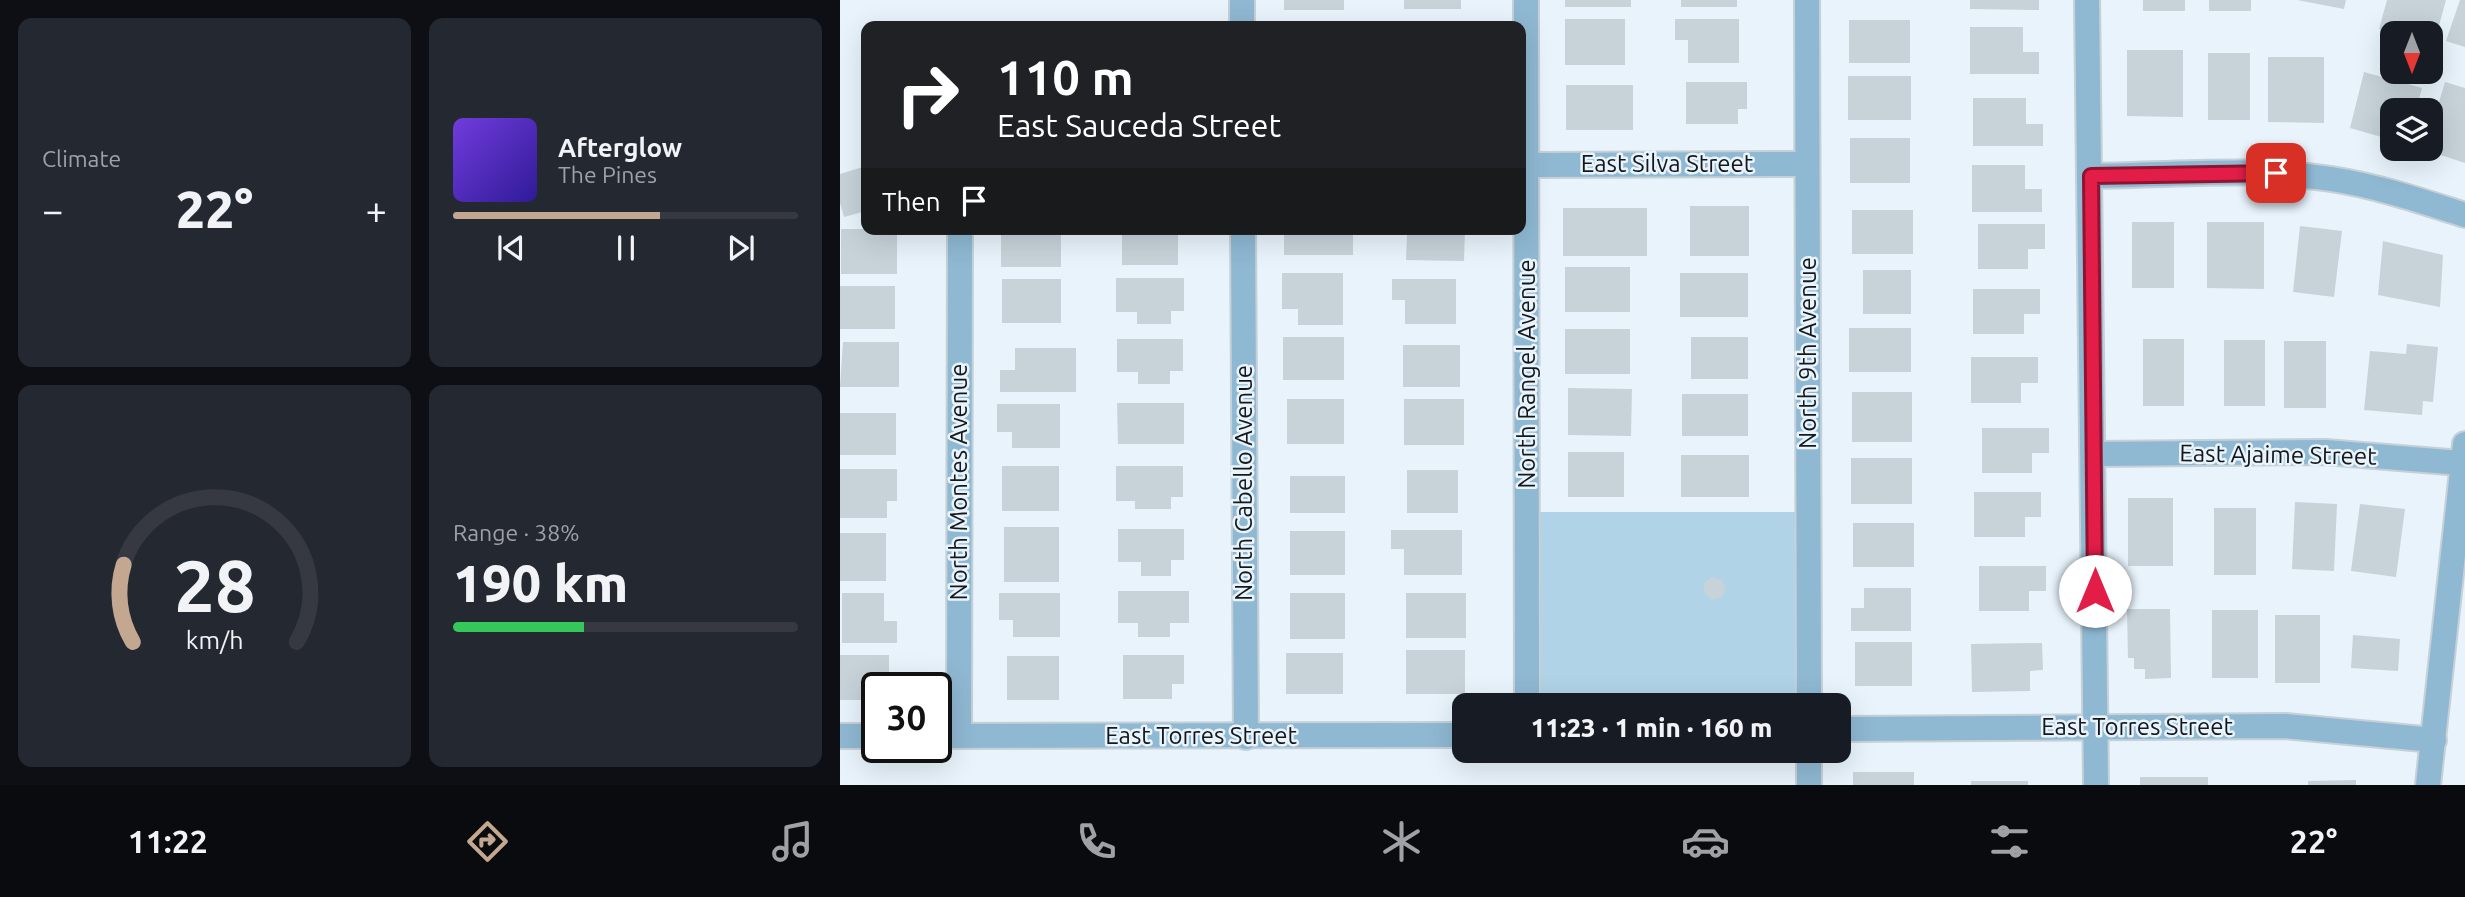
<!DOCTYPE html>
<meta charset="utf-8">
<style>
:root{--surface:#171b24;--page:#242831;--text:#f1f3f6;--muted:#9ea1a6;--line:#363941;--accent:#c3a790}
body{margin:0;font-family:Ubuntu,sans-serif;background:var(--page);color:var(--text);height:100vh;display:flex;flex-direction:column;font-size:26px;white-space:nowrap}
*{box-sizing:border-box;margin:0}
p{font-size:23px;color:var(--muted)}
.icon{flex:none;width:38px;height:38px;fill:none;stroke:currentColor;stroke-width:2;stroke-linecap:round;stroke-linejoin:round}
.map{position:relative;flex:1;overflow:hidden}
.drawer{display:flex;flex-direction:column;gap:18px;padding:18px;background:#0d0f14;width:840px}
.drawer>*{flex:none}
.banner{position:absolute;left:21px;top:21px;width:665px;height:214px;border-radius:14px;box-shadow:0 7px 28px #0002;background:#202124;color:#fff;overflow:hidden}
.needle{width:46px;rotate:180deg}
.tools{position:absolute;left:1540px;top:21px;display:grid;gap:14px}
.tools a{display:grid;place-items:center;width:63px;height:63px;border-radius:14px;background:var(--surface);box-shadow:0 7px 28px #0002;font-size:35px}
.speed{position:absolute;left:21px;top:672px;display:flex;gap:14px;font-size:35px;font-weight:700;text-align:center}
.speed>*{display:grid;place-content:center;width:91px;height:91px;border-radius:50%;background:var(--surface);box-shadow:0 7px 28px #0002;line-height:1}
.speed .limit{border:4px solid #111;border-radius:10px;background:#fff;color:#111}
.pin{position:absolute;display:grid;place-items:center;width:60px;height:60px;color:#fff;margin:-30px;border-radius:14px;box-shadow:0 4px 10px #0006}
.me{position:absolute;width:77px;margin:-38px;rotate:0deg;stroke-linejoin:round;filter:drop-shadow(0 0 5px #0008)}
.turn{display:flex;align-items:center;gap:24px;height:147px;padding:0 21px;font-size:32px}
.turn .icon{width:91px;height:91px;stroke-width:2.5}
.turn b{display:block;font-size:49px;line-height:60px}
.then{display:flex;align-items:center;height:66px;padding:0 21px;background:#0003;gap:14px;font-size:26px}
.big{font-size:52px;font-weight:800;line-height:1.1}
.drawer .card{flex:1;display:flex;flex-direction:column;justify-content:center;gap:10px;min-width:0;padding:0 24px;border-radius:14px;background:var(--page)}
.drawer .dial{align-items:center;gap:0}
.dial svg{height:182px;overflow:visible;fill:none;stroke:var(--line);stroke-width:7;stroke-linecap:round;text-anchor:middle}
.dial text{fill:var(--text);stroke:none}
.song{display:flex;align-items:center;gap:21px}
.cover{width:84px;height:84px;border-radius:10px;background:linear-gradient(135deg,hsl(260 70% 55%),hsl(250 70% 35%))}
.played{height:7px;border-radius:4px;background:linear-gradient(90deg,var(--accent) 60%,var(--line) 60%)}
.keys{display:flex;justify-content:space-around;direction:ltr}
.heat{display:flex;justify-content:space-between;align-items:center;font-size:38px;direction:ltr}
.charge{height:10px;border-radius:5px;background:linear-gradient(90deg,#34c759 38%,var(--line) 0)}
.drawer .tiles{flex:1;display:grid;gap:18px;grid-template-columns:repeat(2,1fr)}
.trip{position:absolute;left:612px;top:693px;width:399px;height:70px;border-radius:14px;background:var(--surface);box-shadow:0 7px 28px #0002;font-weight:800;line-height:70px;text-align:center}
.dock{display:flex;height:112px;justify-content:space-around;align-items:center;background:#090b0e;color:var(--muted)}
.dock .icon{width:49px;height:49px}
.dock .selected{color:var(--accent)}
.dock b{font-size:32px;color:var(--text)}
main{display:flex;flex:1;min-height:0}
.map>svg:first-child{display:block}
</style>
<main>
<section class="drawer">
<div class="tiles">
<div class="card"><p>Climate</p>
<div class="heat"><a>−</a><b class="big">22°</b><a>+</a></div>
</div>
<div class="card">
<div class="song"><i class="cover"></i><div><b>Afterglow</b><p>The Pines</p></div></div>
<div class="played"></div>
<div class="keys"><svg class="icon" aria-label="previous" viewBox="0 0 24 24"><path d="M18 5L8 12l10 7zM5 5v14"/></svg><svg class="icon" aria-label="pause" viewBox="0 0 24 24"><path d="M8 5v14M16 5v14"/></svg><svg class="icon" aria-label="next" viewBox="0 0 24 24"><path d="M6 5l10 7-10 7zM19 5v14"/></svg></div>
</div>
<div class="card dial"><svg viewBox="0 0 100 80">
<path d="M14 69A42 42 0 1 1 86 69"/>
<path d="M14 69A42 42 0 0 1 10 35" stroke="#c3a790"/>
<text x="50" y="56" font-size="32" font-weight="700">28</text>
<text x="50" y="72" font-size="11">km/h</text>
</svg></div>
<div class="card"><p>Range · 38%</p><b class="big">190 km</b><div class="charge"></div></div>
</div>
</section>
<div class="map">
<svg width="1625" height="785" viewBox="0 0 1625 785">
<rect width="100%" height="100%" fill="#e8f3fb"/>
<path fill="#b1d3e7" d="M688 512H968L969 705H687Z"/>
<g fill="#c7d2d9">
<rect x="444" y="0" width="60" height="10"/>
<rect x="564" y="0" width="57" height="9"/>
<rect x="725" y="0" width="66" height="7"/>
<rect x="841" y="0" width="56" height="7"/>
<path d="M1130 0H1199V10L1130 9Z"/>
<rect x="1303" y="0" width="42" height="11"/>
<rect x="1369" y="0" width="42" height="11"/>
<path d="M1457 0H1506L1504 9Z"/>
<path d="M1547 0H1606L1594 44 1591 43V33H1556L1539 29Z"/>
<path d="M1620 0H1625V47L1606 41Z"/>
<rect x="725" y="19" width="60" height="46"/>
<path d="M835 19H899V63H848V40H835Z"/>
<rect x="1009" y="20" width="61" height="43"/>
<path d="M1130 27H1183V52H1199V74H1130Z"/>
<path d="M1287 50H1343V117L1287 116Z"/>
<rect x="1368" y="53" width="42" height="67"/>
<path d="M1428 57H1484V123L1428 122Z"/>
<path d="M1524 72 1582 88 1576 110H1552V140L1510 128Z"/>
<rect x="1008" y="76" width="63" height="44"/>
<path d="M846 82H907V109H898V124H846Z"/>
<path d="M1605 82 1625 88V163L1582 149H1591V129Z"/>
<rect x="726" y="85" width="67" height="45"/>
<path d="M1133 98H1186V124H1203V146H1133Z"/>
<rect x="1010" y="138" width="60" height="45"/>
<path d="M1132 165H1185V189H1202V212H1132Z"/>
<path d="M26 166V211L4 217 0 203V174Z"/>
<rect x="850" y="206" width="59" height="50"/>
<rect x="723" y="208" width="84" height="48"/>
<rect x="1012" y="210" width="61" height="44"/>
<rect x="1292" y="222" width="42" height="66"/>
<path d="M1367 222H1424V289L1367 288Z"/>
<path d="M1138 224H1205V249H1188V269H1138Z"/>
<path d="M1460 226 1502 231 1494 297 1453 292Z"/>
<rect x="1" y="229" width="56" height="45"/>
<rect x="161" y="229" width="60" height="38"/>
<rect x="282" y="229" width="56" height="36"/>
<rect x="444" y="229" width="69" height="26"/>
<path d="M537 229H625L624 261 566 260 567 234 537 233Z"/>
<path d="M1543 241 1603 255 1600 307 1538 295Z"/>
<rect x="725" y="267" width="65" height="45"/>
<rect x="1023" y="270" width="48" height="44"/>
<path d="M442 273H503V325H458V309H442Z"/>
<rect x="840" y="273" width="68" height="44"/>
<path d="M276 278H344V311H331V324H297V312H276Z"/>
<rect x="162" y="279" width="59" height="44"/>
<path d="M552 279H616V324H565V300H552Z"/>
<rect x="0" y="286" width="55" height="43"/>
<path d="M1133 289H1200V314H1184V334H1133Z"/>
<rect x="1009" y="328" width="62" height="44"/>
<rect x="725" y="329" width="65" height="45"/>
<rect x="443" y="337" width="61" height="43"/>
<rect x="851" y="337" width="57" height="42"/>
<path d="M277 339H343V371H330V384H298V372H277Z"/>
<rect x="1303" y="339" width="41" height="67"/>
<rect x="1384" y="340" width="41" height="66"/>
<rect x="1444" y="341" width="42" height="67"/>
<path d="M3 342H59V387H0Z"/>
<path d="M1567 344 1598 347 1593 402 1583 401 1582 415 1524 410 1530 351 1566 354Z"/>
<rect x="563" y="345" width="57" height="42"/>
<path d="M175 348H236V392H160V370H175Z"/>
<path d="M1131 357H1198V383H1181V403H1131Z"/>
<path d="M728 388 792 389 791 436 728 435Z"/>
<rect x="1012" y="392" width="60" height="50"/>
<rect x="842" y="394" width="66" height="42"/>
<rect x="447" y="399" width="57" height="45"/>
<rect x="564" y="399" width="60" height="46"/>
<path d="M277 403H344V444H278Z"/>
<path d="M157 404H220V448H172V432H157Z"/>
<rect x="0" y="413" width="56" height="42"/>
<path d="M1142 428H1209V453H1192V473H1142Z"/>
<rect x="728" y="452" width="56" height="45"/>
<rect x="841" y="455" width="68" height="42"/>
<rect x="1011" y="458" width="61" height="46"/>
<rect x="162" y="466" width="57" height="45"/>
<path d="M276 466H343V497H331V509H295V501H276Z"/>
<path d="M0 469H57V501H47V518H0Z"/>
<rect x="567" y="470" width="51" height="43"/>
<rect x="450" y="476" width="55" height="37"/>
<path d="M1134 492H1201V517H1185V537H1134Z"/>
<rect x="1288" y="498" width="45" height="68"/>
<path d="M1455 502 1497 504 1494 571 1452 569Z"/>
<path d="M1520 504 1565 509 1556 577 1511 571Z"/>
<rect x="1374" y="508" width="42" height="67"/>
<rect x="1013" y="523" width="61" height="44"/>
<rect x="164" y="527" width="55" height="55"/>
<path d="M278 529H344V560H331V576H301V562H278Z"/>
<path d="M551 530H622V575H564V549H551Z"/>
<rect x="450" y="531" width="55" height="44"/>
<rect x="0" y="533" width="46" height="48"/>
<path d="M1139 566H1206V591H1189V611H1139Z"/>
<path d="M872 577 882 580 886 589 882 597 872 600 864 593V583Z"/>
<path d="M1024 588H1071V631H1011V608H1024Z"/>
<path d="M278 591H349V623H330V637H298V623H278Z"/>
<path d="M2 593H44V621H57V643H2Z"/>
<path d="M159 593H220V637H173V620H159Z"/>
<rect x="450" y="593" width="55" height="46"/>
<rect x="566" y="593" width="60" height="45"/>
<path d="M1287 609H1330L1331 678 1305 679V669H1294V658H1288Z"/>
<rect x="1372" y="610" width="46" height="68"/>
<rect x="1435" y="615" width="45" height="68"/>
<path d="M1513 635 1560 639 1558 671 1511 668Z"/>
<rect x="1015" y="642" width="57" height="44"/>
<path d="M1202 643 1203 670 1190 671V691L1132 692 1131 644Z"/>
<rect x="566" y="650" width="59" height="44"/>
<rect x="446" y="653" width="57" height="41"/>
<path d="M0 655H49V688H37V700H0Z"/>
<path d="M283 655H344V684H332V699H283Z"/>
<rect x="167" y="656" width="52" height="44"/>
<rect x="1013" y="772" width="61" height="13"/>
<rect x="1300" y="777" width="68" height="8"/>
<path d="M1516 780V785H1468V781Z"/>
<rect x="1131" y="781" width="57" height="4"/>
</g>
<g fill="none" stroke-linecap="round" stroke-linejoin="round">
<g stroke="#c6d0d7" stroke-width="28">
<g id="street">
<path d="M402 0V26"/>
<path d="M686 0 687 705"/>
<path d="M967 0 969 705"/>
<path d="M1247 0 1256 785"/>
<path d="M687 165 967 164"/>
<path d="M1251 176C1330 175 1413 167 1491 179 1537 186 1581 201 1625 215"/>
<path d="M403 229 406 737"/>
<path d="M1254 454 1485 452 1621 463"/>
<path d="M999 729 1445 726 1594 740"/>
<path d="M0 736H37"/>
<path d="M96 736 625 735"/>
<path d="M119 736 120 229"/>
<path d="M969 751V785"/>
<path d="M1588 785 1625 444"/>
</g>
</g>
<use href="#street" stroke="#8fb8d2" stroke-width="24"/>
</g>
<g fill="none" stroke-linecap="round" stroke-linejoin="round">
<g stroke="#92132f" stroke-width="18">
<path id="route" d="M1255 591 1251 176 1436 173"/>
</g>
<use href="#route" stroke="#e11d48" stroke-width="12"/>
</g>
<g text-anchor="middle" stroke-width="5" stroke-linejoin="round" paint-order="stroke">
<g font-size="24" fill="#14181b" stroke="#e8f3fb">
<text x="827" y="172">East Silva Street</text>
<text transform="translate(968 353) rotate(-90)" y="8">North 9th Avenue</text>
<text transform="translate(687 374) rotate(-90)" y="8">North Rangel Avenue</text>
<text transform="translate(1438 455) rotate(1)" y="8">East Ajaime Street</text>
<text transform="translate(119 482) rotate(-90)" y="8">North Montes Avenue</text>
<text transform="translate(404 483) rotate(-90)" y="8">North Cabello Avenue</text>
<text x="1297" y="735">East Torres Street</text>
<text x="361" y="744">East Torres Street</text>
</g>
</g>
</svg>
<div class="tools">
<a><svg class="needle" viewBox="-14 -14 28 28"><path d="M0-13l5 13h-10z" fill="#e53935"/><path d="M0 13l5-13h-10z" fill="#9ea1a6"/></svg></a>
<a><svg class="icon" aria-label="layers" viewBox="0 0 24 24"><path d="M12 4l9 5-9 5-9-5zM3 14l9 5 9-5"/></svg></a>
</div>
<div class="speed"><div class="limit">30</div></div>
<div class="pin" style="left:1436px;top:173px;background:#d93025"><svg class="icon" aria-label="arrive" viewBox="0 0 24 24"><path d="M6 21V4h12l-3 4 3 4H6"/></svg></div>
<svg class="me" style="left:1255px;top:591px" viewBox="-20 -20 40 40"><circle r="19" fill="#fff"/><path d="M0-13L10 11 0 6-10 11z" fill="#e11d48"/></svg>
<div class="trip">11:23 · 1 min · 160 m</div>
<div class="banner">
<div class="turn"><svg class="icon" aria-label="right" viewBox="0 0 24 24"><path d="M7 20v-9h11M14 6l5 5-5 5"/></svg><div><b>110 m</b>East Sauceda Street</div></div>
<div class="then">Then<svg class="icon" aria-label="arrive" viewBox="0 0 24 24"><path d="M6 21V4h12l-3 4 3 4H6"/></svg></div>
</div>
</div>
</main>
<nav class="dock">
<b>11:22</b>
<svg class="icon selected" aria-label="directions" viewBox="0 0 24 24"><path d="M12 3l9 9-9 9-9-9zM9 14v-3h6M13 9l2 2-2 2"/></svg>
<svg class="icon" aria-label="music" viewBox="0 0 24 24"><path d="M9 18V5l10-2v13"/><circle cx="6" cy="18" r="3"/><circle cx="16" cy="16" r="3"/></svg>
<svg class="icon" aria-label="phone" viewBox="0 0 24 24"><path d="M5 4h4l2 5-3 2q2 4 5 5l2-3 5 2v4C11 20 4 13 5 4z"/></svg>
<svg class="icon" aria-label="climate" viewBox="0 0 24 24"><path d="M12 3v18M4 7l16 10M4 17L20 7"/></svg>
<svg class="icon" aria-label="car" viewBox="0 0 24 24"><path d="M5 17H2v-5l4-1 3-4h7l3 4 3 1v5h-3M9 17h6M6 11h13"/><circle cx="7" cy="17" r="2"/><circle cx="17" cy="17" r="2"/></svg>
<svg class="icon" aria-label="filters" viewBox="0 0 24 24"><path d="M4 7h16M4 17h16"/><circle cx="9" cy="7" r="2"/><circle cx="15" cy="17" r="2"/></svg>
<b>22°</b>
</nav>
